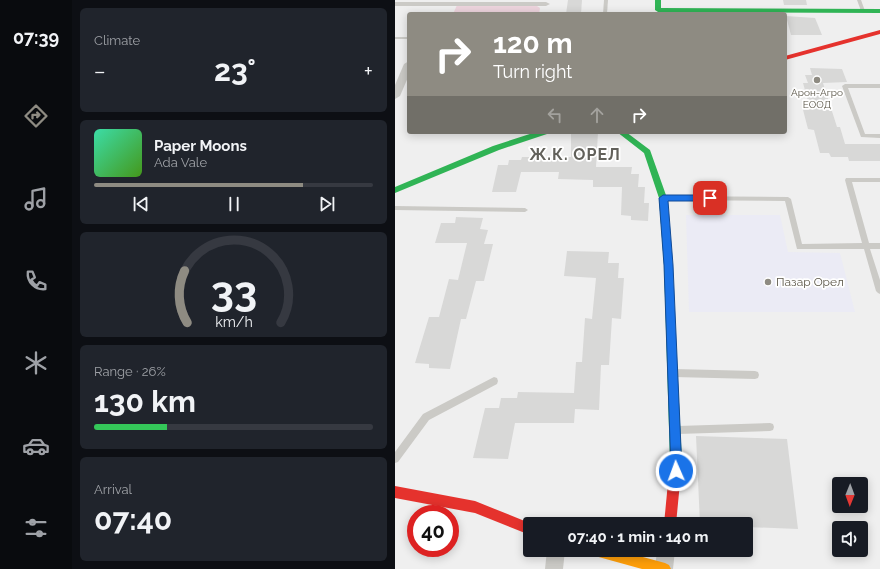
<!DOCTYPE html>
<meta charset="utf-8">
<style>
:root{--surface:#171b24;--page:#20242c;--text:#f1f3f6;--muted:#9ea1a6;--line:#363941;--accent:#8e8b82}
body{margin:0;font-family:Raleway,sans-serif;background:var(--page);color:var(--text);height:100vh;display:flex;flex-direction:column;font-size:15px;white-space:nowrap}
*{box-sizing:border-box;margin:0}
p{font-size:13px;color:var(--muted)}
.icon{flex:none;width:22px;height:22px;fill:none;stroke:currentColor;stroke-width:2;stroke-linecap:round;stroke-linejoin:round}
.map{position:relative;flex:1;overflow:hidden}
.side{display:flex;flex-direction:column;gap:8px;padding:8px;background:#0d0f14;width:323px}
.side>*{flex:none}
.top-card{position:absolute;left:12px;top:12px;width:380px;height:122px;border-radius:4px;box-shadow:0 2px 10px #0003;background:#8e8b82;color:#fff;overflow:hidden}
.needle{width:26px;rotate:181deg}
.fabs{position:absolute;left:437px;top:477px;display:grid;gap:8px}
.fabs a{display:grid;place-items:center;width:36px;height:36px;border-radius:4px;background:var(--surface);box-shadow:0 2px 10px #0003;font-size:20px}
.speed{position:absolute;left:12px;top:505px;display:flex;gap:8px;font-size:20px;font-weight:700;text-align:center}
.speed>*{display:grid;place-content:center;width:52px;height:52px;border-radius:50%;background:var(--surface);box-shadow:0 2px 10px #0003;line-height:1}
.speed .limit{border:6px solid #d22;background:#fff;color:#111}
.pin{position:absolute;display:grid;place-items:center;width:34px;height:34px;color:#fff;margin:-17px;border-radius:8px;box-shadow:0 2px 6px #0006}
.me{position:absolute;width:44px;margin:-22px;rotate:358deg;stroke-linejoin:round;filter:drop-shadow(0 0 3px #0008)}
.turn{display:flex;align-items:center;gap:14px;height:84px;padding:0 20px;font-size:18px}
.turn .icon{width:52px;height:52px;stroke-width:2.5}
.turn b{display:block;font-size:28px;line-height:34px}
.lanes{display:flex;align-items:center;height:38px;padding:0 20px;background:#0003;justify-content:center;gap:20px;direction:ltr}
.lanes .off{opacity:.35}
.big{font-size:30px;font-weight:700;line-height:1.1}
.side .tile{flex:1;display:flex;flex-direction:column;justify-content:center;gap:6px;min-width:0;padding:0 14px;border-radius:6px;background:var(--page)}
.side .dial{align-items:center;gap:0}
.dial svg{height:104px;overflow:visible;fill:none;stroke:var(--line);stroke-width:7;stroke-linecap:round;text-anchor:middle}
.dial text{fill:var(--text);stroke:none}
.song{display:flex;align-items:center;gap:12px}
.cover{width:48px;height:48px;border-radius:6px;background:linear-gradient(135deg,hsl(160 70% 55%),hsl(100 70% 35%))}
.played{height:4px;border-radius:2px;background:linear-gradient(90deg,var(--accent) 75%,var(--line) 75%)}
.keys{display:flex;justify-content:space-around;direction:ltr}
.heat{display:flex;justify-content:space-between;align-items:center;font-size:22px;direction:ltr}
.charge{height:6px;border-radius:3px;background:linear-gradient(90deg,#34c759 26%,var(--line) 0)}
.trip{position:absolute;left:128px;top:517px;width:230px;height:40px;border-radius:4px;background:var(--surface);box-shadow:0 2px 10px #0003;font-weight:700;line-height:40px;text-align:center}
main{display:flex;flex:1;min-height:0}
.menu{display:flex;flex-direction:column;width:72px;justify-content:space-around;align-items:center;background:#090b0e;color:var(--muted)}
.menu .icon{width:28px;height:28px}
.menu .active{color:var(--accent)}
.menu b{font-size:18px;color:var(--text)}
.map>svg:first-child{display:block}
</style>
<main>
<nav class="menu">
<b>07:39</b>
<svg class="icon active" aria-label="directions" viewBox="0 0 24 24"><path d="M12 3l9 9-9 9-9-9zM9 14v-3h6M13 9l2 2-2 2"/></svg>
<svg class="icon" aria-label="music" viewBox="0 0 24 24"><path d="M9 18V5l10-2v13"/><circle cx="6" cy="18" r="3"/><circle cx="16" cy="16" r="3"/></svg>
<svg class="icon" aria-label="phone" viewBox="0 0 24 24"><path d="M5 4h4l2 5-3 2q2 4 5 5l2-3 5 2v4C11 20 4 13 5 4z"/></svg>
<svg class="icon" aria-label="climate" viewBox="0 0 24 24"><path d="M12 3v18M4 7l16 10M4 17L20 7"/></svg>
<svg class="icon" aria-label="car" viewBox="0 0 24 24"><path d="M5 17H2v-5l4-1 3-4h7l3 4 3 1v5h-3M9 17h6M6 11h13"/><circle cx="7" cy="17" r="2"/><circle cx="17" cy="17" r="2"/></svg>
<svg class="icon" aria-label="filters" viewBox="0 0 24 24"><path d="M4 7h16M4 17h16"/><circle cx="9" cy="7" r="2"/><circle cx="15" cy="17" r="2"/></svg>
</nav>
<section class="side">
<div class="tile"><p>Climate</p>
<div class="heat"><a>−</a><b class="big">23°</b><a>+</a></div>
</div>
<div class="tile">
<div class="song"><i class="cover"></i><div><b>Paper Moons</b><p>Ada Vale</p></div></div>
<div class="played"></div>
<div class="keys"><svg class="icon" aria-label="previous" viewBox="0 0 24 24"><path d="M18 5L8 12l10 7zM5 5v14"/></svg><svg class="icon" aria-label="pause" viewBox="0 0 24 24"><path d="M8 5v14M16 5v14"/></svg><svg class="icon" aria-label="next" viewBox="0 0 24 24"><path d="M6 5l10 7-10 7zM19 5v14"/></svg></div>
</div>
<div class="tile dial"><svg viewBox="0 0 100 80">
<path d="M14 69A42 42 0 1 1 86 69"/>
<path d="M14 69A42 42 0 0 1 12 29" stroke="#8e8b82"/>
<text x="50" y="56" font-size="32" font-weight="700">33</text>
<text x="50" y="72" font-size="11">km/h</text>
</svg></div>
<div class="tile"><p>Range · 26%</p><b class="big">130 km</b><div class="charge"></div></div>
<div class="tile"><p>Arrival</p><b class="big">07:40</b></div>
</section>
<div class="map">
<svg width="485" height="569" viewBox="0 0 485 569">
<rect width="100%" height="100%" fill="#efefef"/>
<path fill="#ebebf5" d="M291 215H385L393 252 445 253 460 312H294Z"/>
<path fill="#edd4dd" d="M62 5 142 6 145 8 144 14H58Z"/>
<g fill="#d8d8d7">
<path d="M173 0H187L186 14H171Z"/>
<path d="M388 0H411L412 5H389Z"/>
<path d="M391 16 420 18 427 35H396Z"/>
<path d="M415 68 447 69 452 82 428 83 442 127H445L450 144H485V161H454L453 157H436L434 153H425L419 130 413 129 407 106 414 105 408 83H413L410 75H417Z"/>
<path d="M176 132H203L201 167H237L236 174H244L243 187H250L249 203H254L253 221 236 220V216L226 215 227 187H198V180L163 179 164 172H126L121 192H97L103 165H113L114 160H126L127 157H176Z"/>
<path d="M61 217 88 218 85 229 93 230 89 244H98L89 281H81L71 319H66L55 369 34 368V364L20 363 34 317H44L54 279 63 280 72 243H40L46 223H60Z"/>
<path d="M172 251 214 252 213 263H224L223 278H229L226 319 217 318 214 365H206L204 410 180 409 179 423H120L113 459 78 458 90 408H104L106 398H122L123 392 179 393 181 362H187L190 318 197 319 201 278 169 276Z"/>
<path d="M301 436 392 439 403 529 351 527V524H305Z"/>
</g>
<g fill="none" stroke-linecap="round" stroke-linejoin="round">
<g fill="#cbcac6" fill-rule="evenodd">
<path d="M209 0H213L212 14H208Z"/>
<path d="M462 0H466L470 11V12L466 11Z"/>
<rect x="0" y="37" width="14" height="2"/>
<path d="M450 84H485V88H453L470 134H485V138L466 137 447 86Z"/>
<path d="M451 178H485V182H457L474 243H485V249H475L485 280V294L483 293 481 291 469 249H402L390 201 268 200 265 198 268 196 393 197 396 199 407 244 467 243 450 180Z"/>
<path d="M0 206 130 208 133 210 130 212 0 210Z"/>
<path d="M279 369 360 371 363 372 364 375 363 378 360 379 279 377 276 376 275 373 276 370Z"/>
<path d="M99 377 102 378 103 381 102 384 34 420 3 462 0 463V452L28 414Z"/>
<path d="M375 423 378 424 379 427 378 430 375 431 283 434 280 433 279 430 280 427 283 426Z"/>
</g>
<g fill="#cbcac6" fill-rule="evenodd">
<path d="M0 2H151L155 4 151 6H0Z"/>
<path d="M14 61V75L5 96 0 99V85L9 64Z"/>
<path d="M152 550H170L168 569H150Z"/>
<path d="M262 550H280L278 569H260Z"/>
</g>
<g fill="#30b455" fill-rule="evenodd">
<path d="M260 0H266V8L485 9V13L263 12 260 10Z"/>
<path d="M141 132H153L152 134 104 150 0 193V187L98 146Z"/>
<path d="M222 132H231L255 150 272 198 277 265 287 462 285 466 281 468 277 466 275 462 269 265 264 198 249 153Z"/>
</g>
<path fill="#ff9f0a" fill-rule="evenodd" d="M194 550H222L270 563 274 565 276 569H247L200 556 196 554Z"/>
<g fill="#e5322d" fill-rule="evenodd">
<path d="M485 30V34L390 60V56Z"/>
<path d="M281 456 285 458 287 462 281 524H269L275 462 277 458Z"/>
<path d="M0 486 80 501 137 524H135V535L80 513 0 498Z"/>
</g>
</g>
<path fill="#1a73e8" stroke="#114b97" d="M268 195H315L319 198 315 201H273L278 265 287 471 285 475 281 477 277 475 276 471 269 265 264 198Z"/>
<g fill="#8e8b82" stroke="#fff" stroke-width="1.5">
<circle cx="422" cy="80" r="4"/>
<circle cx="373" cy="282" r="4"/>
</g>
<g text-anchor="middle" stroke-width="3.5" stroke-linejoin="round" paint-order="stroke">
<g font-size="10" fill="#5a5547" stroke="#fff">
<text x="422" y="96">Арон-Агро<tspan x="422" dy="12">ЕООД</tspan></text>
</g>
<g font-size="12" fill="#5a5547" stroke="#fff" text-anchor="start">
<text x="381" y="286">Пазар Орел</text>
</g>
<g font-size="16" font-weight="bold" letter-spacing="1" fill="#62615b" stroke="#fff">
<text x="180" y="160">Ж.К. ОРЕЛ</text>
</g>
</g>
</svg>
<div class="fabs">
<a><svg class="needle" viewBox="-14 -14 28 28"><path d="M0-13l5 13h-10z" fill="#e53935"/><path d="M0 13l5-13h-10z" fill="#9ea1a6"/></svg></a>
<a><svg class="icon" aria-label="sound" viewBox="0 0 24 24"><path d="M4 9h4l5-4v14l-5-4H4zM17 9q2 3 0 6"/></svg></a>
</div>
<div class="speed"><div class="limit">40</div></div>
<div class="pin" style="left:315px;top:198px;background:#d93025"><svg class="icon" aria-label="arrive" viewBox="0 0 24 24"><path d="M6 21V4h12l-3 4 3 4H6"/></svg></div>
<svg class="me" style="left:281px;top:471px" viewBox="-20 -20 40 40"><circle r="17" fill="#1a73e8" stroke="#fff" stroke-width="3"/><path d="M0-11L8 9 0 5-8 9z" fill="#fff"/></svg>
<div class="trip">07:40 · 1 min · 140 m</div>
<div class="top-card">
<div class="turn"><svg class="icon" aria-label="right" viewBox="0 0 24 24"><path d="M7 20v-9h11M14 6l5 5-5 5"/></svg><div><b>120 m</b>Turn right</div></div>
<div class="lanes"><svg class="icon off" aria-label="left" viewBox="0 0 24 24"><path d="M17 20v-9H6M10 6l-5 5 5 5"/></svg><svg class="icon off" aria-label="ahead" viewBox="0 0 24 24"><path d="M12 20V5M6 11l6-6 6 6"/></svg><svg class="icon" aria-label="right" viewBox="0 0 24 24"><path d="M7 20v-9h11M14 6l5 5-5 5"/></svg></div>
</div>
</div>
</main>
